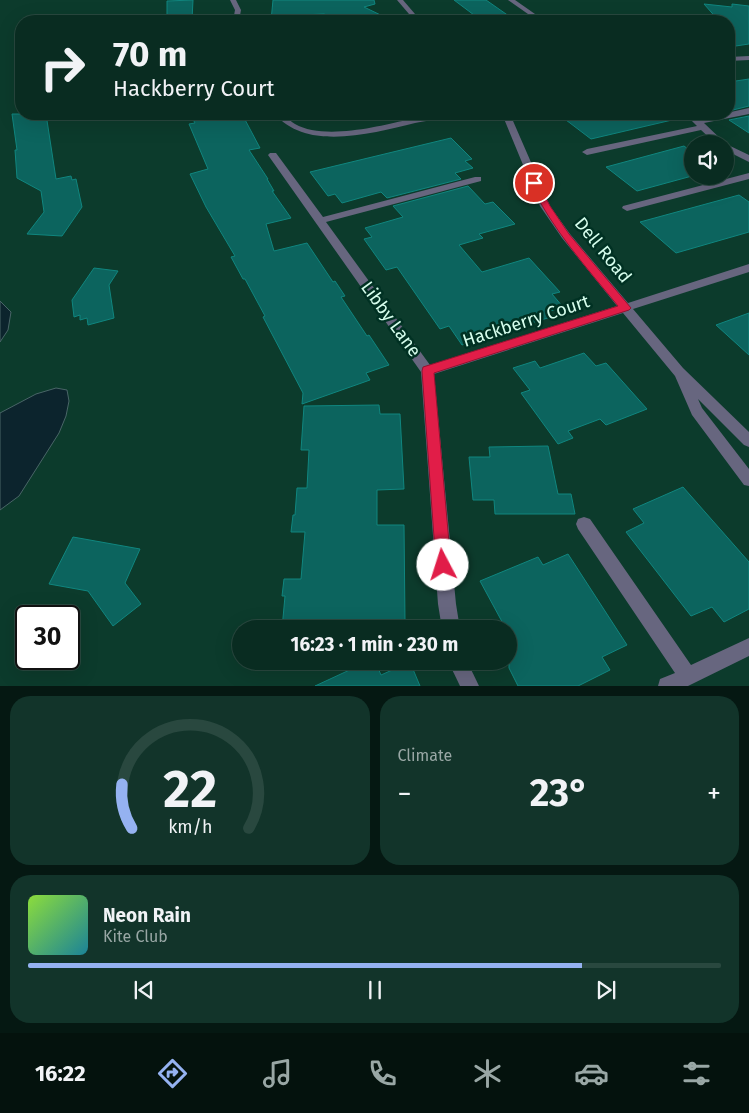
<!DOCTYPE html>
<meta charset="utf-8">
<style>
:root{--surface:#092c21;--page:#12342a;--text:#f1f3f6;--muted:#99a7a5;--line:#29483f;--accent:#95b2f1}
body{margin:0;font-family:"Fira Sans",sans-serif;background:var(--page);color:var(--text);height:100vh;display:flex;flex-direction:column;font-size:19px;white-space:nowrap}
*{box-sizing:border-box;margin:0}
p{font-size:16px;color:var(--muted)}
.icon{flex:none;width:28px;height:28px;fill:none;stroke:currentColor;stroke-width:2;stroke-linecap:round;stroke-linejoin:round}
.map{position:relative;height:686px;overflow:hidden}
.side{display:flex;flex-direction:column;gap:10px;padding:10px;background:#051812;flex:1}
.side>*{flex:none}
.banner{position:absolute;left:15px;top:15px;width:720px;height:105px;border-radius:20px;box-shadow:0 5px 20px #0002,0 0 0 1px var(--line);background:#092c21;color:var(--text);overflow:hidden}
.controls{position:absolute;left:684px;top:135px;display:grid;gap:10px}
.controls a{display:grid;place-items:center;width:50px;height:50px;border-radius:50%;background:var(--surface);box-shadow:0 5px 20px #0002,0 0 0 1px var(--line);font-size:25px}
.speed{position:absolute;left:15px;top:605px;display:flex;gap:10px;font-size:25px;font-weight:700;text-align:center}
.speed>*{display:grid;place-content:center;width:65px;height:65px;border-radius:50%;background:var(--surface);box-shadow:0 5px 20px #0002,0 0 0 1px var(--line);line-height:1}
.speed .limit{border:2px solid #111;border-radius:8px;background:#fff;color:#111}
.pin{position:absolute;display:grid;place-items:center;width:42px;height:42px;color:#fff;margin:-21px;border:2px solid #fff;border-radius:50%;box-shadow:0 1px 5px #0007}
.me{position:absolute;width:55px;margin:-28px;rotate:355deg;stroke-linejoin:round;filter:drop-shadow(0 0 4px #0008)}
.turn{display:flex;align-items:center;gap:18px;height:105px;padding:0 15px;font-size:22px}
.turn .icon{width:65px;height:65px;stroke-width:2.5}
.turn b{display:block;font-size:35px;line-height:42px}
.big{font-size:38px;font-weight:700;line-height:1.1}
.side .card{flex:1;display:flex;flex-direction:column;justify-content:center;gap:8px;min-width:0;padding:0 18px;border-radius:20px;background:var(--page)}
.side .dial{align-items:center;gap:0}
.dial svg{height:130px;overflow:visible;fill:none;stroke:var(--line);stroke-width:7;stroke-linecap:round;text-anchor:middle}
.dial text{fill:var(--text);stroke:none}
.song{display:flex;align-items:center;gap:15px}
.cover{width:60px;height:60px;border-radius:8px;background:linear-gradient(135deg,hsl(90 70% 55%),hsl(190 70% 35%))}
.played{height:5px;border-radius:2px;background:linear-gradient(90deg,var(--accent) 80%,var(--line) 80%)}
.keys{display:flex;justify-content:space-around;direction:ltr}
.heat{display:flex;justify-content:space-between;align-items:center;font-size:28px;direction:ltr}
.side .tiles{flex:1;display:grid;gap:10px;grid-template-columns:1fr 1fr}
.card:last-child{grid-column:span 2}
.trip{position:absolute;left:232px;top:620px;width:285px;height:50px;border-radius:25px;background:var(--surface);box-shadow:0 5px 20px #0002,0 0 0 1px var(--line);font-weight:700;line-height:50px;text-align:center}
.tab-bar{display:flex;height:80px;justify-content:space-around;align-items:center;background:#04120d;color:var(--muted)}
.tab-bar .icon{width:35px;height:35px}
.tab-bar .selected{color:var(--accent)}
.tab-bar b{font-size:22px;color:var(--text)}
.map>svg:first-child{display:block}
</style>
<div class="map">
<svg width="749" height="686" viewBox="0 0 749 686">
<rect width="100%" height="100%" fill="#0c3b2c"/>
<g fill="#0c242d" stroke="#496567">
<path d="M0 301 11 312 8 330 0 342Z"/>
<path d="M56 388 67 390 69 401 66 416 59 433 19 496 0 510V413L36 394Z"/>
</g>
<g fill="#0c645e" stroke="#10867f">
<path d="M193 0 192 20 167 21V1Z"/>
<path d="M273 0H374L375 4 364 7 393 21H350L338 15 331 17 324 14 301 15V21H271Z"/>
<path d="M454 0H486L516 21H482Z"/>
<path d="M704 4 732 7V4L749 6V44L729 47V21H719Z"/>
<path d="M749 79V106L729 111V82Z"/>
<path d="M12 114H46L56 179 71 176 72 180 76 179 82 207 62 236 27 234 44 212 41 191 17 178 15 150H17Z"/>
<path d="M190 114H242L260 148 249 150 268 179H267L274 191H272L291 218 266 224 274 251 307 243 333 282 335 281 345 296 341 297 367 336 369 335 389 365 366 373 370 380 302 404 303 393 263 317 265 316 245 279H243L231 257 235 256 206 207 190 174 208 169 189 124 195 123Z"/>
<path d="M591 114H672V120L591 139 566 120Z"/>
<path d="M749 116V133L729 120Z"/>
<path d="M451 138 472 159 465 161 473 168 455 173 461 179 387 198 381 192 342 203 335 194 328 196 310 172Z"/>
<path d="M684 146 692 152V176L637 191 606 167Z"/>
<path d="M468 186 485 204 493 202 515 224 479 234 483 238 459 245 482 272 529 258 560 292 552 294 563 307 547 312 551 317 531 323 528 319 480 333 484 338 462 345 449 326 440 329 397 267 386 270 364 239 372 237 365 228 403 217 393 206Z"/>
<path d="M739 195 749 202V232L676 253 640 222Z"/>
<path d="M94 268 118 271 109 285 114 318 88 325 87 318 80 320V315L74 317 72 300Z"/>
<path d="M749 313V355L716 325Z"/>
<path d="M584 353 596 366 606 363 647 409 606 425 600 419 568 431 573 438 558 444 521 393 530 390 513 368 535 361 540 368Z"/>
<path d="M379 405 380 414H400L404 489 377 490V525H404L405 622H378V629H282L285 596H282L284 579H301L305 532H291L293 515H295L297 488H307L309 450H301L304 406Z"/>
<path d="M548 446 558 494H571L575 514H495L494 500H473L469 457H490L489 447Z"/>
<path d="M683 487 749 562V609L724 622 712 607 691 616 626 532 644 523 633 509Z"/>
<path d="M73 537 140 549 125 583 141 604 113 626 88 591 49 584Z"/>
<path d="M568 554 627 645 602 657 610 670 578 686H518L509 668V629H506L480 581 538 557 543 565Z"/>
<path d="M369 661H375L381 675 410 662 420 686H315Z"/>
</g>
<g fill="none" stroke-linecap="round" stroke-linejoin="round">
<g fill="#67667f" fill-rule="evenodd">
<path d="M230 0H236L241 10 239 21H233L235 10Z"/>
<path d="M397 0H403L421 21H415Z"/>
<path d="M508 0H515L545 21H538Z"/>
<path d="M749 56V60L729 61V57Z"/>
<path d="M749 108V114L704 123 726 144 749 155V162L725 150V144H716L701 130 587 155 582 152 587 149 697 126 685 114H694L699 119Z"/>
<path d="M275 114H284C287 117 291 122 295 124 323 140 377 127 406 120 420 117 434 113 448 114 440 120 425 121 415 123 373 133 307 152 275 114Z"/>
<path d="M502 114H510L550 206 570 234 628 303 749 264V272L633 309 683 368 749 432V447L744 445 698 399 702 408 749 469V486L744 485 692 415 675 376 623 313 434 374 456 604 460 629H442L438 604 421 372 268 155 270 153H276L323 217 475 177H481V181L326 222 430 365 617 306 562 238 540 206Z"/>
<path d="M749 173V179L627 211 622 208 623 206Z"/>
<path d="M584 517 590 519 691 665 749 638V656L688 686H658L660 679 675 673 578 529 576 524 578 519Z"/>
<path d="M448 661H467L479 686H460Z"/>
</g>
</g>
<path fill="#e11d48" stroke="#92132f" d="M531 181H537L550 206 569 234 631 308 629 310 434 373 451 565 449 570 443 572 438 570 436 565 422 371 423 367 618 306C586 267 552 229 530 183Z"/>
<g text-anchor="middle" stroke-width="5" stroke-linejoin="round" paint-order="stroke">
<g font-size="18" fill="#d6feed" stroke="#003123">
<text transform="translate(603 250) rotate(51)" y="6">Dell Road</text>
<text transform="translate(391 319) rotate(54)" y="6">Libby Lane</text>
<text transform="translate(526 321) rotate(-18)" y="6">Hackberry Court</text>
</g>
</g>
</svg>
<div class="controls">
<a><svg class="icon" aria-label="sound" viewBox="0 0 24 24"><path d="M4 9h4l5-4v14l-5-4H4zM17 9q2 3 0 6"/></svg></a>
</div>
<div class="speed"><div class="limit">30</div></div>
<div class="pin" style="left:534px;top:183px;background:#d93025"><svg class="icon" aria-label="arrive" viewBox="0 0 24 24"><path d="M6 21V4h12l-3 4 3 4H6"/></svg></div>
<svg class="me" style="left:443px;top:565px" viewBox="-20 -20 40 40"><circle r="19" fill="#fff"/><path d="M0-13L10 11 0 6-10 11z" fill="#e11d48"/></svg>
<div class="trip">16:23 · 1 min · 230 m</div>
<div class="banner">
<div class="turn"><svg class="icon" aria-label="right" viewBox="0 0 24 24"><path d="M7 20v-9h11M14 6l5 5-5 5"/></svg><div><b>70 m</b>Hackberry Court</div></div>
</div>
</div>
<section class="side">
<div class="tiles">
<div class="card dial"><svg viewBox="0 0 100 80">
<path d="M14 69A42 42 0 1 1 86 69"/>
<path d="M14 69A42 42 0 0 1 8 42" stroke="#95b2f1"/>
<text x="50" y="56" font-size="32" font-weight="700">22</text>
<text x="50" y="72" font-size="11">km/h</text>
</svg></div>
<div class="card"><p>Climate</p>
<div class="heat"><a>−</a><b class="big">23°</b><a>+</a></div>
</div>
<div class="card">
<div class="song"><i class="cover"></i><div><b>Neon Rain</b><p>Kite Club</p></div></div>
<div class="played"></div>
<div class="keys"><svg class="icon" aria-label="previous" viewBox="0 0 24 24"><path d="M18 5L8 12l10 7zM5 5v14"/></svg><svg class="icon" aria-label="pause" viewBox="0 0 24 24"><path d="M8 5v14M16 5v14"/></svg><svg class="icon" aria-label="next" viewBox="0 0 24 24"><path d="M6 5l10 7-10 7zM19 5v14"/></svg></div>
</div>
</div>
</section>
<nav class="tab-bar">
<b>16:22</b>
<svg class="icon selected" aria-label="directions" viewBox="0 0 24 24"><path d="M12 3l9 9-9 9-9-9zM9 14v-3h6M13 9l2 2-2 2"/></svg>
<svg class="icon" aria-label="music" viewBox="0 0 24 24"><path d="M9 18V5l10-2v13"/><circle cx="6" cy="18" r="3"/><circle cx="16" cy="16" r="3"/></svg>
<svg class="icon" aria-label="phone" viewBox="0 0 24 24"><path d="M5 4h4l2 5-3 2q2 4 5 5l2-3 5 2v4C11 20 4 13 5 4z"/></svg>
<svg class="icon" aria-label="climate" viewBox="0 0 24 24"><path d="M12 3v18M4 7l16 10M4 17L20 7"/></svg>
<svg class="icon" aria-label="car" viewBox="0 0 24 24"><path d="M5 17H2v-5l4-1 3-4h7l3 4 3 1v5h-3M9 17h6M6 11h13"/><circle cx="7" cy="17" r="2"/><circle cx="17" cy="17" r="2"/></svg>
<svg class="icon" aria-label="filters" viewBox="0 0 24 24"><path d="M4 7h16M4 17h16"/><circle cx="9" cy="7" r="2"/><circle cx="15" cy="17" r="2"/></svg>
</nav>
